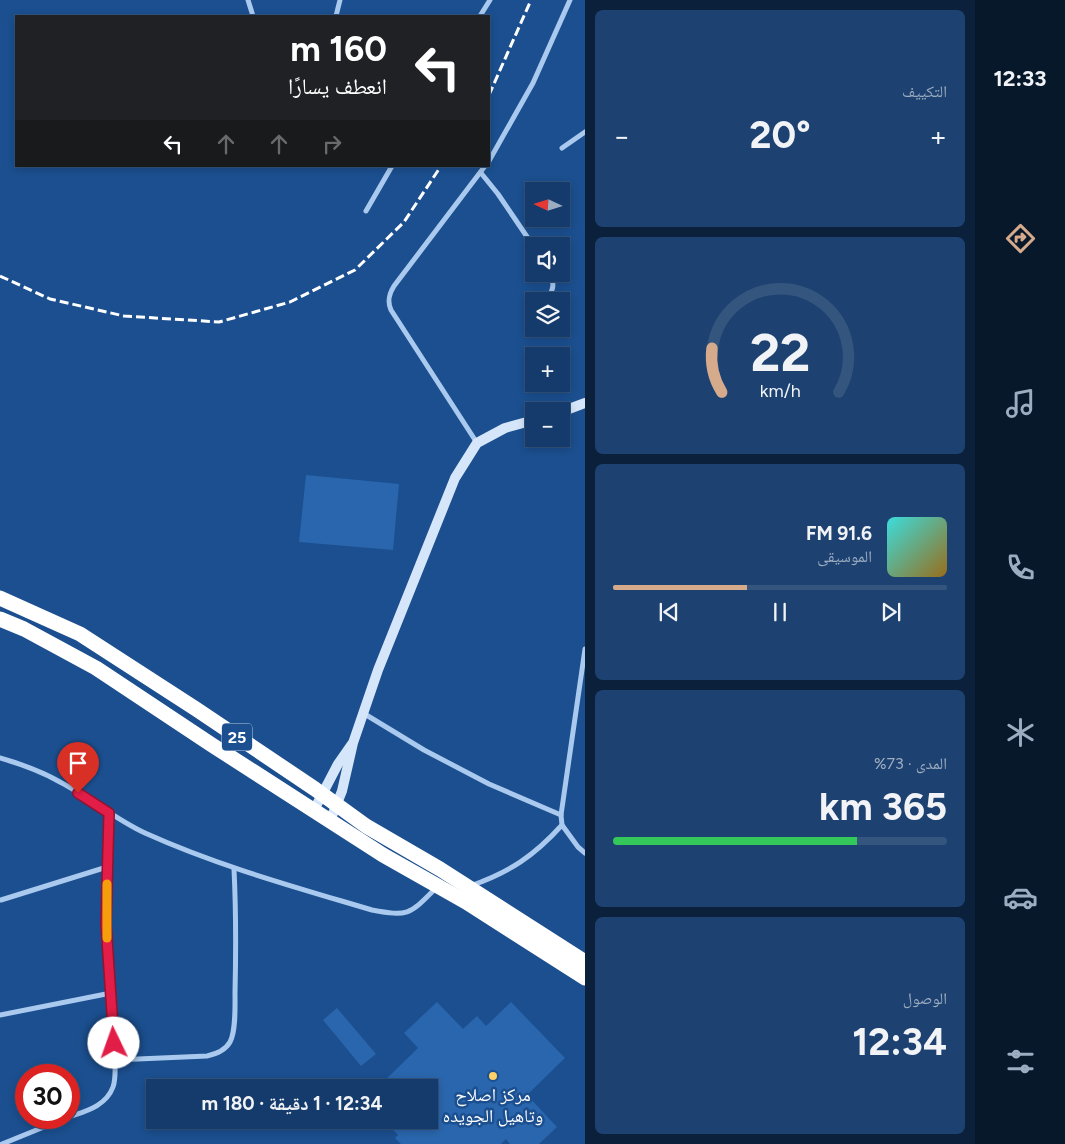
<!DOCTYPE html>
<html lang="ar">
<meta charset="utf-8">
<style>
:root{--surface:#143b6b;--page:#1d4271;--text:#f1f3f6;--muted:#9dadc1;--line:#33557e;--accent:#d6ab8b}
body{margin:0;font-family:Figtree,"Noto Naskh Arabic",sans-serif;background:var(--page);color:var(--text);direction:rtl;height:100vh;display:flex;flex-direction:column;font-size:19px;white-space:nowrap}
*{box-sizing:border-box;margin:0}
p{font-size:16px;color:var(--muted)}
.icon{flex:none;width:28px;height:28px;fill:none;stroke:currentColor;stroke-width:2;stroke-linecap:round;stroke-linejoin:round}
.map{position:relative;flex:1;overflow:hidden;direction:ltr}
.sheet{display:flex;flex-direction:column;gap:10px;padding:10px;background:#0b203b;width:390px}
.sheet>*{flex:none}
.guide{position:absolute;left:15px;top:15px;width:475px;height:152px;border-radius:0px;box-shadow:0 2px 8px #0003,0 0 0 1px var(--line);direction:rtl;background:#202124;color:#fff;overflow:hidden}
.needle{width:32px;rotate:274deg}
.fabs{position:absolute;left:525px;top:182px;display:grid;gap:10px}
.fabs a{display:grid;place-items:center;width:45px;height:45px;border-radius:0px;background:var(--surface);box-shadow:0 2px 8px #0003,0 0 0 1px var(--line);font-size:25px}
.speed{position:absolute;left:15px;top:1064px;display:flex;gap:10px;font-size:25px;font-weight:700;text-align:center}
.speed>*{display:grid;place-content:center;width:65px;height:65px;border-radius:50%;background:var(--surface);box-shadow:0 2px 8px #0003,0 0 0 1px var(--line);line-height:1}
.speed .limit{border:8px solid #d22;background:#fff;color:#111}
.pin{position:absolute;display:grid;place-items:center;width:42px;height:42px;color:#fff;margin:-51px -21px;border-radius:50% 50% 50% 0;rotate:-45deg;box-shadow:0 0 5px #0007}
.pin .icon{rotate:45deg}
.me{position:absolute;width:55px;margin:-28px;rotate:357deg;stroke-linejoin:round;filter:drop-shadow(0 0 4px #0008)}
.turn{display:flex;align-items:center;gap:18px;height:105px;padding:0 20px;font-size:22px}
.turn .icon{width:65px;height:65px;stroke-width:2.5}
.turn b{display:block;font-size:35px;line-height:42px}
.lanes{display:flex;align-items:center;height:48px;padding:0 20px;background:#0003;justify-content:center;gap:25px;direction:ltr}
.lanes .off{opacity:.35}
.big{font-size:38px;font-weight:700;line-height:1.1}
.sheet .widget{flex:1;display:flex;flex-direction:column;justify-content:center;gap:8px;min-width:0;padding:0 18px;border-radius:8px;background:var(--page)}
.sheet .dial{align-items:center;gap:0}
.dial svg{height:130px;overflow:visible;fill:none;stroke:var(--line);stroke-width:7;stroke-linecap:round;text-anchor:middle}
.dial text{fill:var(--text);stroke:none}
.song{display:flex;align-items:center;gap:15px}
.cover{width:60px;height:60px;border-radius:8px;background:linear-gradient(135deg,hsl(180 70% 55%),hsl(40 70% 35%))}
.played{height:5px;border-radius:2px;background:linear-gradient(90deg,var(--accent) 40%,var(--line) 40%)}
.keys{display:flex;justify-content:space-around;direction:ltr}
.heat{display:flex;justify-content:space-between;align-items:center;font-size:28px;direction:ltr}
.charge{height:8px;border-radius:4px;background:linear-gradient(90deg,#34c759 73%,var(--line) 0)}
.trip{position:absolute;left:146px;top:1079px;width:292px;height:50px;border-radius:0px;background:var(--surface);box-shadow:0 2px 8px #0003,0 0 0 1px var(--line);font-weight:700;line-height:50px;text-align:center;direction:rtl}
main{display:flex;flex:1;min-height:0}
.tabs{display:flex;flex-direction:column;width:90px;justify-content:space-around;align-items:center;background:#08182b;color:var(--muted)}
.tabs .icon{width:35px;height:35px}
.tabs .selected{color:var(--accent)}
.tabs b{font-size:22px;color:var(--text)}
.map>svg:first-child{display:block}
</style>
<main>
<nav class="tabs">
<b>12:33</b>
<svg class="icon selected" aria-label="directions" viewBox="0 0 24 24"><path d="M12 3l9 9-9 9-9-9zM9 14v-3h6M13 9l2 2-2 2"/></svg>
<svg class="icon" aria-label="music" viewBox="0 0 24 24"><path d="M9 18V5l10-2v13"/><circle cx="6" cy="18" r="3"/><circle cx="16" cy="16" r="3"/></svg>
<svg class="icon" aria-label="phone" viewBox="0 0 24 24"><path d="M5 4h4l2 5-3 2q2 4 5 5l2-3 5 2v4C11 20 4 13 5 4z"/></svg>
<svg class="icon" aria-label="climate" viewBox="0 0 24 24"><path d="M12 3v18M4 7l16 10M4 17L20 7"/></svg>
<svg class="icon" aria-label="car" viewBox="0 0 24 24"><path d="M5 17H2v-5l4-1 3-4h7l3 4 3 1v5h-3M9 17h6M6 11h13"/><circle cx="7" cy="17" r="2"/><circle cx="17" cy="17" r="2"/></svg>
<svg class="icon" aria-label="filters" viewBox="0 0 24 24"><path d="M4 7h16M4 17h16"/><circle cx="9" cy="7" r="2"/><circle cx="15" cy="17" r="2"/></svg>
</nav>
<section class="sheet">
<div class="widget"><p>التكييف</p>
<div class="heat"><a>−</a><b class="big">20°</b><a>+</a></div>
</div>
<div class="widget dial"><svg viewBox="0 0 100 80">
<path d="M14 69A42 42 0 1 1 86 69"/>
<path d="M14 69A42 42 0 0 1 8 42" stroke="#d6ab8b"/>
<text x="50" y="56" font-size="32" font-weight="700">22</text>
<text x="50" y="72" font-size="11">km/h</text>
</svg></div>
<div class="widget">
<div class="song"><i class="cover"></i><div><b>91.6 FM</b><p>الموسيقى</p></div></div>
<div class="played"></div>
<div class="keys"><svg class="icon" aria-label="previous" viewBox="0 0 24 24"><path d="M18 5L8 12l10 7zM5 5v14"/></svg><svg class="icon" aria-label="pause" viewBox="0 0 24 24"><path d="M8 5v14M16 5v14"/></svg><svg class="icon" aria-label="next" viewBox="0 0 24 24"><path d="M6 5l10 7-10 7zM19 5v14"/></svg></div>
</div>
<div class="widget"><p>المدى · 73%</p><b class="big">365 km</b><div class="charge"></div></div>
<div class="widget"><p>الوصول</p><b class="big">12:34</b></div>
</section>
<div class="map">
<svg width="585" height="1144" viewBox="0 0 585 1144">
<rect width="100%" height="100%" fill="#1b4f8f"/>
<g fill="#2a66ad">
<path d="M306 475 399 484 393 550 299 542Z"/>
<path d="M437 1002 463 1029 477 1016 486 1026 511 1002 565 1058 527 1095 557 1127 539 1144H510L506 1139 501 1144H401L395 1138 398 1135 384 1120H430V1088H377L418 1048 404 1033Z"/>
<path d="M337 1008 376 1054 361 1066 323 1020Z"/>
</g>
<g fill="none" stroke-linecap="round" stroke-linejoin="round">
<g stroke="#a9c9ee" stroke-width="5">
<path d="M248 0 253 16"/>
<path d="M336 16 340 0"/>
<path d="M480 16 490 0"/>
<path d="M562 148 585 132"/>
<path d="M489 161 533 83 570 0"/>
<path d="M481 173 498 194 534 247"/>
<path d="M366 211 392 166"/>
<path d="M549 296C554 288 554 283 550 274"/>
<path d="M477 443 391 310C387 301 389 294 394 286L485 166"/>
<path d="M363 713 424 750 489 784 561 815"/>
<path d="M0 758C21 764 41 771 60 782 89 797 115 819 145 833 218 866 295 887 372 910 409 917 410 914 436 888"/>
<path d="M109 813 106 924 115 1060"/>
<path d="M562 825 578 847 585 853"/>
<path d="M470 886C510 872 534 856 562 825L561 815 585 649"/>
<path d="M1 900 107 867"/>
<path d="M0 1015 111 993"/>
<path d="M69 1117C86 1111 106 1106 113 1087 116 1079 115 1068 115 1060L207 1056C216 1054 225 1051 230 1042 236 1031 235 1006 235 993 236 951 236 910 234 869"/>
<path d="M2 1144 66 1118"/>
</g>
<g stroke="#d6e6fa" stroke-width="10">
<path d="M561 412 585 403"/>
<path d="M314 810 338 764 352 744"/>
<path d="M330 821 342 791 353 743 378 670 455 478 477 443 505 428 534 420"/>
</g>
<g stroke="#fff" stroke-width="15">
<path d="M0 598 80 634 196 709 315 789 366 826 440 869 585 962"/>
<path d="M0 619 24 629 96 668 212 745 383 855 466 902 585 978"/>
</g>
<g stroke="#fff" stroke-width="3" stroke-dasharray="9 4" stroke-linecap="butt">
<path d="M489 95 531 0"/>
<path d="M0 276 50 299 124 316 219 322 290 302 355 270 404 222 441 166"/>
</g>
</g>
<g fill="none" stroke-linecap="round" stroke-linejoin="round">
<g stroke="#92132f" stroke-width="12">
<path id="route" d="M78 793 109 813 106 924 114 1043"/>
</g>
<use href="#route" stroke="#e11d48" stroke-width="9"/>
<path stroke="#f59e0b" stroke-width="9" d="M107 884V938"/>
</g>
<circle fill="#ffd166" stroke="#1b4f8f" stroke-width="2" cx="493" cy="1076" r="5"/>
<g text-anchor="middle" stroke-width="5" stroke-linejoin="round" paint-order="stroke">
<rect fill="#1b4f8f" stroke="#bbcadd" stroke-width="1" x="222" y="723.5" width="30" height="27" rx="4"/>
<g font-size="16" font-weight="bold" fill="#fff">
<text x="237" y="743">25</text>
</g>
<g font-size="18" fill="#fff" stroke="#1b4f8f">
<text x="493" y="1101">مركز اصلاح<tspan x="493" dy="21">وتاهيل الجويده</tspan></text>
</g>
</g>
</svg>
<div class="fabs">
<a><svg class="needle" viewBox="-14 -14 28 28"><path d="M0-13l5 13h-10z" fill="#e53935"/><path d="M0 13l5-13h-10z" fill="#9dadc1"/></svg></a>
<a><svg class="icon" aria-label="sound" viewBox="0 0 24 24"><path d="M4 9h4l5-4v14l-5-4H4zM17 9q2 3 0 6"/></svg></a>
<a><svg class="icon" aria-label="layers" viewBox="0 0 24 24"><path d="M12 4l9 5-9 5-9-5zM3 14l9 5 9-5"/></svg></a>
<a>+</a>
<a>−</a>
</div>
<div class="speed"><div class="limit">30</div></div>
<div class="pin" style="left:78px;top:793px;background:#d93025"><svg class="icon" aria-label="arrive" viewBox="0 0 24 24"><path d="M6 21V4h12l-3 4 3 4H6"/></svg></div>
<svg class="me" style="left:114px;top:1043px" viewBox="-20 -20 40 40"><circle r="19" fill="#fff"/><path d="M0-13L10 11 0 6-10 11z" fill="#e11d48"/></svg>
<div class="trip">12:34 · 1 دقيقة · 180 m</div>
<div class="guide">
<div class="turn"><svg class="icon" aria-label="left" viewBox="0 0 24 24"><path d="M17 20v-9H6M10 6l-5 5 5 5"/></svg><div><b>160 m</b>انعطف يسارًا</div></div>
<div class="lanes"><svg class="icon" aria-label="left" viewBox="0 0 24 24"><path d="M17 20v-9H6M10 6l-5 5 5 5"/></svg><svg class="icon off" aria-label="ahead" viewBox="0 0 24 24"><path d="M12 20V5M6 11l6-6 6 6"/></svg><svg class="icon off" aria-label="ahead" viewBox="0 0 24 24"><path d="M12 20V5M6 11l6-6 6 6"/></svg><svg class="icon off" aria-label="right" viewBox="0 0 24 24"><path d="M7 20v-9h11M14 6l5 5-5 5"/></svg></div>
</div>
</div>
</main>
